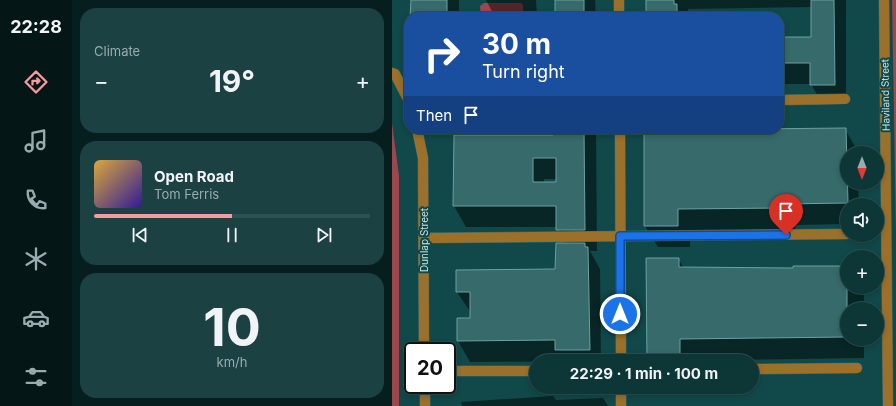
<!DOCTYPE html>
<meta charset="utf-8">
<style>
:root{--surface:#0d3637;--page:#1b4142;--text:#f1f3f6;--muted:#9aabad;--line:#2d5052;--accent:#f59b9f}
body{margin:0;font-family:Inter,sans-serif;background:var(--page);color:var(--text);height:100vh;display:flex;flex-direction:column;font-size:15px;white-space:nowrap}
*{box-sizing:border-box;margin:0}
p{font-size:13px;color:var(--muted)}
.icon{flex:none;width:22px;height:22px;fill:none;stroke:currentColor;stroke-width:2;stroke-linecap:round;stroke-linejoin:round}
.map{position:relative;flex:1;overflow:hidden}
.details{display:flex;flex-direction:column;gap:8px;padding:8px;background:#071e1e;width:320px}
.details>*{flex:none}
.guide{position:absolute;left:12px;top:12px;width:380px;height:122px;border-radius:16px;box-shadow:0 2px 6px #0003,0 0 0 1px var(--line);background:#1a4fa0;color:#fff;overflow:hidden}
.needle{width:26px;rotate:180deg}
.controls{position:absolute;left:448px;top:146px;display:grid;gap:8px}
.controls a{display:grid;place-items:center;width:44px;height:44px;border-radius:50%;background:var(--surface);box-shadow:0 2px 6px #0003,0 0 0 1px var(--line);font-size:20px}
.speed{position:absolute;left:12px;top:342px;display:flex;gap:8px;font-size:20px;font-weight:700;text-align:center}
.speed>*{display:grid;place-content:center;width:52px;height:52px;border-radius:50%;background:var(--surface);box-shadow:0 2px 6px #0003,0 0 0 1px var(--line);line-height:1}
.speed .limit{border:2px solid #111;border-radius:6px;background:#fff;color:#111}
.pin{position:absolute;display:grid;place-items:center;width:34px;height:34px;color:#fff;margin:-41px -17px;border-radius:50% 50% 50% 0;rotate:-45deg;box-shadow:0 0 4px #0007}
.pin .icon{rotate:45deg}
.me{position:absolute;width:44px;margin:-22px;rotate:0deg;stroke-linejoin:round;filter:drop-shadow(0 0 3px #0008)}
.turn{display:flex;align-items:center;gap:14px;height:84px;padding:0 12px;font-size:18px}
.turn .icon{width:52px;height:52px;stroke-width:2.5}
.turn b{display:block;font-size:28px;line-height:34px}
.then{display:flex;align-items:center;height:38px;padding:0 12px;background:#0003;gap:8px;font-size:15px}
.big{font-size:30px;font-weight:700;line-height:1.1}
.details .card{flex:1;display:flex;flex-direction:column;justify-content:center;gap:6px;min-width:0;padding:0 14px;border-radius:16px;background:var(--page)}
.details .dial{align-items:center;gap:0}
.dial b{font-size:52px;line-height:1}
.song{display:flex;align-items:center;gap:12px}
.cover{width:48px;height:48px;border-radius:6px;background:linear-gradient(135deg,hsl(40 70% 55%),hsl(250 70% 35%))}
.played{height:4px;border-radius:2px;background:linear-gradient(90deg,var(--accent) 50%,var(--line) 50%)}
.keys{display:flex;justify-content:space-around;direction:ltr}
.heat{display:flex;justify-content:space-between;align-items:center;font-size:22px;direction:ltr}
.trip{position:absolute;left:137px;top:354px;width:230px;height:40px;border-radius:20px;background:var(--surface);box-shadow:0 2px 6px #0003,0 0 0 1px var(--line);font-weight:700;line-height:40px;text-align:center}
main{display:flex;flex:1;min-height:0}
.tab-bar{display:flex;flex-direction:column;width:72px;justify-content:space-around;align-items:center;background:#051616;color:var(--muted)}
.tab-bar .icon{width:28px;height:28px}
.tab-bar .current{color:var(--accent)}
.tab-bar b{font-size:18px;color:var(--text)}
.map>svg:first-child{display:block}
</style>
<main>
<nav class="tab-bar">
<b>22:28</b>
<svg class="icon current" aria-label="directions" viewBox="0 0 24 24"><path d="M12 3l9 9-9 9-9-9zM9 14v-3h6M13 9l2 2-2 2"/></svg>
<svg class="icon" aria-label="music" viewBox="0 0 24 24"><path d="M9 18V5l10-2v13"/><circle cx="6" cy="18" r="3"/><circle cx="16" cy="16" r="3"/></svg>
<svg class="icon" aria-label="phone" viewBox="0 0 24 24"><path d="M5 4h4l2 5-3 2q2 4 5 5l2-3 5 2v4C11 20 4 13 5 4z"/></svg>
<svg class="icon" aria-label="climate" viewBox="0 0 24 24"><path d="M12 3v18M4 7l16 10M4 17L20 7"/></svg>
<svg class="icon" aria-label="car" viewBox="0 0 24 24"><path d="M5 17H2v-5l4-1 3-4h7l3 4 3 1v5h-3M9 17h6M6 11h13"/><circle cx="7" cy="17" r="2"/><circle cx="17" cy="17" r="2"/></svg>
<svg class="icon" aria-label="filters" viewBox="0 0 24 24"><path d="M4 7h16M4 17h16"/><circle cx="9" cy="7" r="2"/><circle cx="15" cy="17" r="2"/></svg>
</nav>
<section class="details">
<div class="card"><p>Climate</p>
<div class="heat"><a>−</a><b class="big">19°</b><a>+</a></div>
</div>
<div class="card">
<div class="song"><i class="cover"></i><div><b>Open Road</b><p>Tom Ferris</p></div></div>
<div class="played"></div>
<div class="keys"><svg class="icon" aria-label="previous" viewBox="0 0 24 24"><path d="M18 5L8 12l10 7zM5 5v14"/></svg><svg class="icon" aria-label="pause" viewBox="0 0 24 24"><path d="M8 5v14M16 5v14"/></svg><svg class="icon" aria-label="next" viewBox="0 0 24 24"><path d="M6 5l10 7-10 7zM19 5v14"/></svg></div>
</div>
<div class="card dial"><b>10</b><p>km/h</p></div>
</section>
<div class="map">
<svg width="504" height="406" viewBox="0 0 504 406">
<rect width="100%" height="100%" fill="#114849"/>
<g fill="#9c474e">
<path d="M500 0H504V233Z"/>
<path d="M92 3H129L131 5V17H89L88 6Z"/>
<path d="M0 123 7 176V406H0Z"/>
</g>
<g fill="#0007" fill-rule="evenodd">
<path d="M20 0H67V17H19Z"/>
<path d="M94 0H144L145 15H102Z"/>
<path d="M164 0H203L204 17H164Z"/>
<path d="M255 0H454V105H431L419 84H387V38H420V7L296 9V17H255Z"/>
<path d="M168 129H204L205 251H198L208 269 209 361 78 362 66 341 79 319V313L65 292V271L164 270 174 244 165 227H74L62 206 168 133ZM152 179H165V183H152Z"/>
<path d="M253 129H288L291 135 362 134 453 129 465 150 466 153H455V183H466L467 205H455V224L403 225V229L298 230V247H266L253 226Z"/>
<path d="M286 259 292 268 402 269 455 267V287L472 288V309H455V339H472V358L256 361Z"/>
<path d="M161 396 164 400 211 398 216 406H70L69 402Z"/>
</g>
<g fill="#376a6b" stroke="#6ca0a1" fill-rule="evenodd">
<path d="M19 0H55V17H18Z"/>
<rect x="163" y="0" width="29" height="17"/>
<path d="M254 0H282V4H285V17H254Z"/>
<path d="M419 0H442L443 85H418V63H387V37H419Z"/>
<path d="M454 128 456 203 391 204V208L286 209V226H252V129H285V134L361 133V129Z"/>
<path d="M167 129H192L193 230H164V206H61L62 135H161V132H167ZM141 158H164V182H141Z"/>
<path d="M164 243H193V247H196L198 350H163V340L65 341V318H78V292H64V270L163 269Z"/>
<path d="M254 258H287V267L401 268V266H455V337L288 339V361H255Z"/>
</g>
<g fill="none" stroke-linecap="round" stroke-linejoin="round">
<g stroke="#366768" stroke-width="11">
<g id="minor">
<path d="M227 0V17"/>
<path d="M492 0 496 406"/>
<path d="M0 73 3 74 17 101"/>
<path d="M387 100 453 99"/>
<path d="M25 129 31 158 32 351"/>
<path d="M228 129 229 361"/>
<path d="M32 238 455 234"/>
<path d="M360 369 465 368"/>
<path d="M55 371H144"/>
<path d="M33 385V406"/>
<path d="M229 387V406"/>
</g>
</g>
<use href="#minor" stroke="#9a702a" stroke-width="10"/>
</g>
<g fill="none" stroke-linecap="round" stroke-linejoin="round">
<g stroke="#114b97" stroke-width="10">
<path id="route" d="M228 314V236L394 235"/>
</g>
<use href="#route" stroke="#1a73e8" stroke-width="7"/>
</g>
<g text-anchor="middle" stroke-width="4" stroke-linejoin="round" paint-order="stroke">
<g font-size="10" fill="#cae5e5" stroke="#114849">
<text transform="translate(493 95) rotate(-91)" y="4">Haviland Street</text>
<text transform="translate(32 240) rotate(-90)" y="4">Dunlap Street</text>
</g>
</g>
</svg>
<div class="controls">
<a><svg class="needle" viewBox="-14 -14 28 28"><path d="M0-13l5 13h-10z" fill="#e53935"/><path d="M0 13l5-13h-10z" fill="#9aabad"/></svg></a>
<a><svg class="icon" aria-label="sound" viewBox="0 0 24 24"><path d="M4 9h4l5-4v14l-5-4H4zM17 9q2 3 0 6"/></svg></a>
<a>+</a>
<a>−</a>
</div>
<div class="speed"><div class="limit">20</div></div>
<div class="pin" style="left:394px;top:235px;background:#d93025"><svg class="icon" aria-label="arrive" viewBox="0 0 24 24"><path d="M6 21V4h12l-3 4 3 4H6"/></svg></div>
<svg class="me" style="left:228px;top:314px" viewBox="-20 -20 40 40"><circle r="17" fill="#1a73e8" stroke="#fff" stroke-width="3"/><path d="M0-11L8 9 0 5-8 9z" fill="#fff"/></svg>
<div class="trip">22:29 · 1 min · 100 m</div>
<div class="guide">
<div class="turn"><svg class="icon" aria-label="right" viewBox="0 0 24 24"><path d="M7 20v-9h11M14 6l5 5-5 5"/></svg><div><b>30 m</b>Turn right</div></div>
<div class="then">Then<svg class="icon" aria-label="arrive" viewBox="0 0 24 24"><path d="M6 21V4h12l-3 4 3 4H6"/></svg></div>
</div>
</div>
</main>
